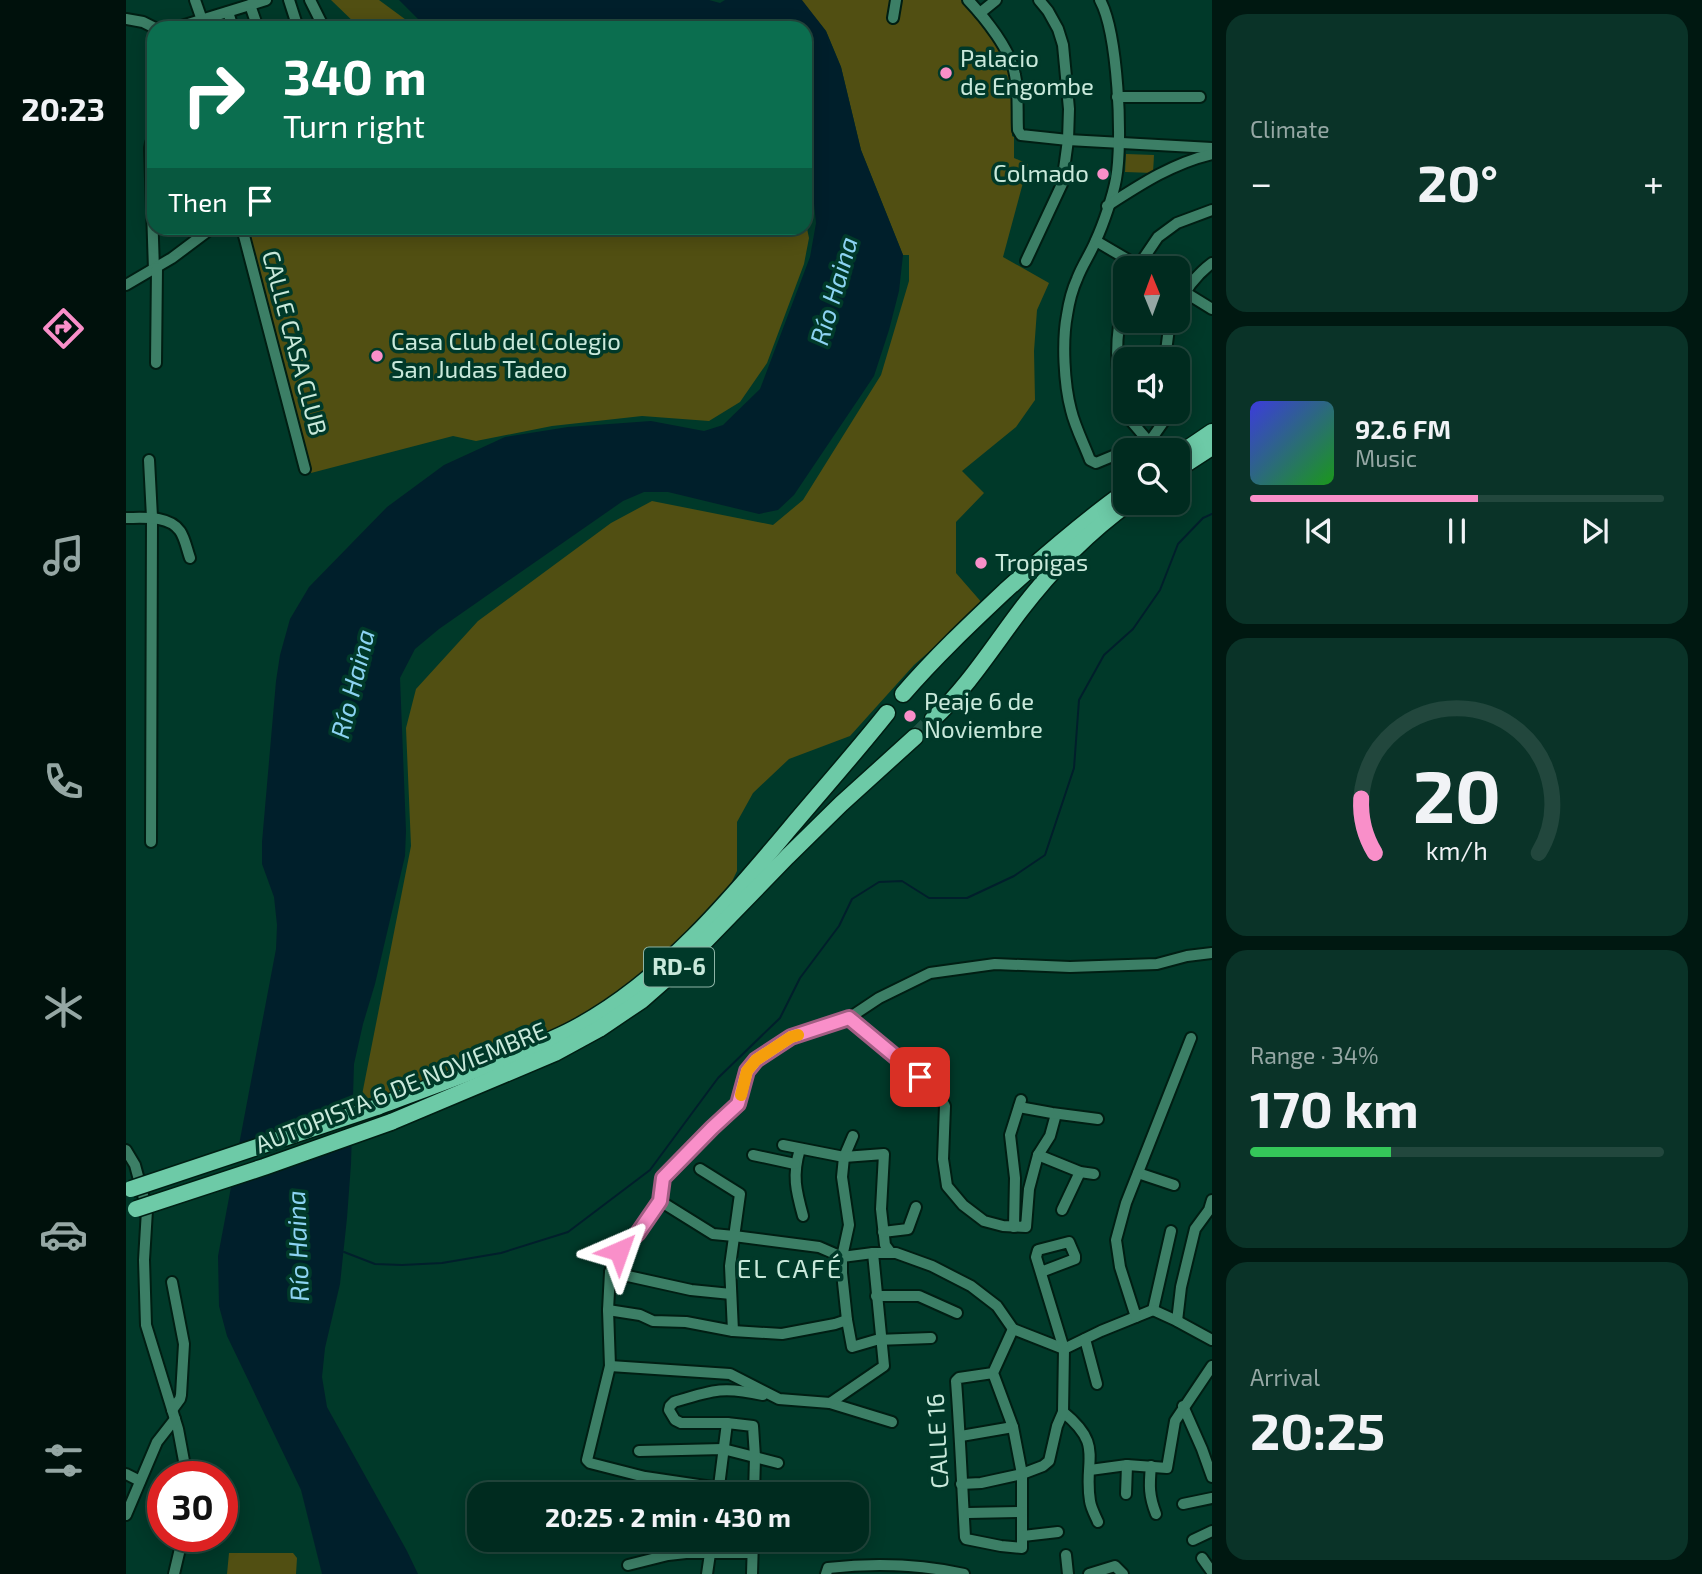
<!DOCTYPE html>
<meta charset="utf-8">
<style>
:root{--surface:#002b1f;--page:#0a3328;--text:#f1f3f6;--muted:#95a7a4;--line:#22473d;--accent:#f98fc9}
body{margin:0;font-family:"Exo 2",sans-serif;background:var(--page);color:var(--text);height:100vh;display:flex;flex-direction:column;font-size:26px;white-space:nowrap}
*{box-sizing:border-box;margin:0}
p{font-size:23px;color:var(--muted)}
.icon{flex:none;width:38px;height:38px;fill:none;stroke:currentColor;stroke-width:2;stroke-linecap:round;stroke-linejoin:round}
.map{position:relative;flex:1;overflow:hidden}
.panel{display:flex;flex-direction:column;gap:14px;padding:14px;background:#001811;width:490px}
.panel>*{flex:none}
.hud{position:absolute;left:21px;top:21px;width:665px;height:214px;border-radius:21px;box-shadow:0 4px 18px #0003,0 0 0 2px var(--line);background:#0b6e4f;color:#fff;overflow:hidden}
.needle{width:46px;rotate:359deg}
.buttons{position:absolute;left:987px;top:256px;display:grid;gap:14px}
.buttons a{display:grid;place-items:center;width:77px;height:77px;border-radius:14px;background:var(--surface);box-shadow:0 4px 18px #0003,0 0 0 2px var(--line);font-size:35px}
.speed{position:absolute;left:21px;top:1461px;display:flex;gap:14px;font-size:35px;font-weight:700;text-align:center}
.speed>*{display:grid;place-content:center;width:91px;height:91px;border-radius:50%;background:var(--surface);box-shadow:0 4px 18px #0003,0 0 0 2px var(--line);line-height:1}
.speed .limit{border:10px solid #d22;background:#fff;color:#111}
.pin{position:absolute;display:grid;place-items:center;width:60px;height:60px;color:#fff;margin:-30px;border-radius:14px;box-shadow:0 4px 10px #0006}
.me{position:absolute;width:77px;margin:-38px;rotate:43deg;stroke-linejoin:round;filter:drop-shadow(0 0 5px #0008)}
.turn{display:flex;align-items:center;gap:24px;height:147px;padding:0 21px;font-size:32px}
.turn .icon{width:91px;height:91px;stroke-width:2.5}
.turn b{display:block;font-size:49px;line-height:60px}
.then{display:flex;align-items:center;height:66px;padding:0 21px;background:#0003;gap:14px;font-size:26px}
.big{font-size:52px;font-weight:700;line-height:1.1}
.panel .widget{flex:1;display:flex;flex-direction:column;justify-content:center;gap:10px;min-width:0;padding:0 24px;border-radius:21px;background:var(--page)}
.panel .dial{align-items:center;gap:0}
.dial svg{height:182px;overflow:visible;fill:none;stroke:var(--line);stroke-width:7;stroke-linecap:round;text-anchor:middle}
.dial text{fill:var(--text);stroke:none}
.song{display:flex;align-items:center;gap:21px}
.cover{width:84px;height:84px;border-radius:10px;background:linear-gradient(135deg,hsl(240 70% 55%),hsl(120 70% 35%))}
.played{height:7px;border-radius:4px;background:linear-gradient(90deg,var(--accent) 55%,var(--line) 55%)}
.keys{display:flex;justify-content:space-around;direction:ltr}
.heat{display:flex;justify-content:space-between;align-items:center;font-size:38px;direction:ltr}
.charge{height:10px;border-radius:5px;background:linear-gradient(90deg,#34c759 34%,var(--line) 0)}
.trip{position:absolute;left:341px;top:1482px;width:402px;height:70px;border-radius:21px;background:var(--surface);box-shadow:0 4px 18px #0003,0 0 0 2px var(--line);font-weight:700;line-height:70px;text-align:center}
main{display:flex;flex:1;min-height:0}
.dock{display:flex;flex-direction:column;width:126px;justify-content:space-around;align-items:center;background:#00110c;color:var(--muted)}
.dock .icon{width:49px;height:49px}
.dock .current{color:var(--accent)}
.dock b{font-size:32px;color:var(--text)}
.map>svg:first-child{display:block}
</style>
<main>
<nav class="dock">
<b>20:23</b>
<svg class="icon current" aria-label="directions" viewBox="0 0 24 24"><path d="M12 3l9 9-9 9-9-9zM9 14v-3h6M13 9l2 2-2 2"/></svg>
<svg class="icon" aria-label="music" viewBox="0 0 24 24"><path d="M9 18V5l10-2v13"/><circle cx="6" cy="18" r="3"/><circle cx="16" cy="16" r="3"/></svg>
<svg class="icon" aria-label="phone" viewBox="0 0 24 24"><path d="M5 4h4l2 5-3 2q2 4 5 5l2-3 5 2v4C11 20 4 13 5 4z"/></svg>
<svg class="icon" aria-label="climate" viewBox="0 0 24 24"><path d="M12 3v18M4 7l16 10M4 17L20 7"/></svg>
<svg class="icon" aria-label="car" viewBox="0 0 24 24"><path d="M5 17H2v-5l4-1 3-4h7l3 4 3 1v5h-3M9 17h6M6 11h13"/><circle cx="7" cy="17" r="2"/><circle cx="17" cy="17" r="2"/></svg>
<svg class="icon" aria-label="filters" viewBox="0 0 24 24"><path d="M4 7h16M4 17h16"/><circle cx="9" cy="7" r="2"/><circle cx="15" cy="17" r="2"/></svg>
</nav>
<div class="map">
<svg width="1086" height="1574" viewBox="0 0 1086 1574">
<rect width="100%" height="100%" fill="#003929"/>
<g fill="#514f12">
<path d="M205 0H253L291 28H234Z"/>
<path d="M675 0H836L877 54 886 76V136L888 137V158L902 164 877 257 923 283 911 310 908 351 909 400 890 427 836 471 858 493 830 522V573L857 604 788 665 724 736 663 759 627 793 611 822V871L597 900 540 957 486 1001 416 1039 268 1092 235 1100 285 846 280 728 290 689 352 621 485 523 526 501 647 525 677 500 755 375 783 281V255H777L735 150 715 67 700 31Z"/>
<path d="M1000 154 1028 155 1027 173 999 172Z"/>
<path d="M679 219 683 238 678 264 641 363 614 402 583 421 516 416 426 426 350 441 327 436 185 473 120 228H679Z"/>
<path d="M103 1553H167L171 1558 170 1574H101Z"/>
</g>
<path fill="#001f2b" d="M273 0H583L594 3 599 0H676L700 31 715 67 735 150 777 255 773 291 763 330 748 376 668 495 652 510 633 514 542 492H518L497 501 313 629 289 649 274 678 280 831 279 856 249 984 237 1024 228 1064 225 1164 221 1218 214 1284 199 1348 196 1377 201 1407 281 1551 292 1574H196L175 1490 101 1336 93 1306 92 1256 150 949 151 925 148 897 136 864V842L150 681 154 655 164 619 183 587 261 507 318 465 379 437 442 427 525 421 578 431 597 425 634 389 684 257 690 223 687 194 679 178V28H301Z"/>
<path fill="#003929" d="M230 1109 229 1141 102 1183 109 1149Z"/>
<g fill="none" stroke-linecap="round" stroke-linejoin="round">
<path stroke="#001f2b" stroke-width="2" d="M218 1252 249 1264 276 1265 316 1263 375 1253 442 1232 524 1170 592 1078 654 1018 674 978 713 926 726 899 753 882 776 881 803 898H841L888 876 919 855 948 768 953 700 978 655 1007 629 1034 590 1052 544 1077 518 1086 514"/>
<path stroke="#1e5344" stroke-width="16" stroke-dasharray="16 8" stroke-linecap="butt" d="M789 737 807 719"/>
<g stroke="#001e13" stroke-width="14">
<g id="minor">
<path d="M69 0 76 20"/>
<path d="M163 0 172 28"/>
<path d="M184 0 198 28"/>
<path d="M842 0C859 18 885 50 889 75 893 92 891 112 892 130L895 135 942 140 1086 148"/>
<path d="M974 0C992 33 997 141 990 179 987 196 977 225 970 240 965 253 956 265 951 279 946 290 943 302 941 315 936 341 938 384 945 410 949 427 958 444 964 460L970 463 999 451"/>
<path d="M124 5 132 28"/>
<path d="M102 12 107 28"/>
<path d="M854 13 870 0"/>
<path d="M767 18 770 0"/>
<path d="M0 19 17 22 29 28"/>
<path d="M49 28 140 0"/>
<path d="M991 97H1074"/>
<path d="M981 206C1015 184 1047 163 1086 154"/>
<path d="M116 228 179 469"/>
<path d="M970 241 1016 268"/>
<path d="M900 261 936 184 942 140 943 109 937 45 932 29 922 11 913 0"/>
<path d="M1011 268 1032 237 1051 223 1086 210"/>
<path d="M28 270 24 148 25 143 28 139"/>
<path d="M0 285 46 258 86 228"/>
<path d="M1052 288 1086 309"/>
<path d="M999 296C988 337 989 369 999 410"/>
<path d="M1052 306C1060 288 1070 275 1086 263"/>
<path d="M1039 359 1043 328 1046 320"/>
<path d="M30 363 31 268"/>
<path d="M1000 411V415L1030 450"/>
<path d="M1003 450 1024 441 1045 411"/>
<path d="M23 460 26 517 25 842"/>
<path d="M0 518C17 518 43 515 54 531 59 538 61 550 64 558"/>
<path d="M723 1018 811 1091 819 1106 817 1159 821 1186 837 1205 858 1221 877 1226 900 1227 903 1189 912 1155 924 1136 930 1114"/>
<path d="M893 1107 926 1113 972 1119"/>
<path d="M727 1136 718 1157 716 1177 723 1225 716 1257V1273L721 1320 726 1347 750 1340 805 1338"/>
<path d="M657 1145 718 1157 758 1154 755 1209 759 1245 765 1253"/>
<path d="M674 1149C666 1175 670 1191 677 1216"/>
<path d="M0 1150 9 1165 21 1210 18 1260 20 1325 52 1429 61 1477"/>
<path d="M627 1155 669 1164"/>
<path d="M912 1155 954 1172 968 1174"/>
<path d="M574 1169 614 1194 604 1266 607 1331"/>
<path d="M1012 1173 1048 1185"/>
<path d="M534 1201 587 1234 608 1236 693 1247 716 1257 747 1253H770L806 1266 845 1286 871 1306 887 1329 938 1349 975 1331 1027 1310"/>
<path d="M936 1210 954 1172"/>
<path d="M888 1227 889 1178 884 1135 895 1100"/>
<path d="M757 1232 782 1229 790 1207"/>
<path d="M484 1272 565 1290 605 1294"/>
<path d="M750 1296H793L831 1313"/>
<path d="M482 1310 514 1315 527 1321 560 1322 607 1331 656 1334 709 1324 721 1320"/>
<path d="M1027 1310 1045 1231"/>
<path d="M1027 1310 1051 1321 1086 1340"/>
<path d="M1010 1317 994 1267 990 1240 1000 1203 1065 1038"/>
<path d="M1051 1321 1055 1287 1069 1229 1083 1210 1086 1200"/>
<path d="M959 1339 971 1384"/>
<path d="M484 1366 604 1374 653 1399 704 1403 758 1366 747 1253"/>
<path d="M867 1373 833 1378 830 1381C834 1433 836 1485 839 1537L840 1539 875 1546 896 1548V1474L887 1427 867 1373 887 1329"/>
<path d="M704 1403 766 1422"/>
<path d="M1057 1406 1076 1449 1086 1477"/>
<path d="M46 1410 54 1399 55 1395 58 1344 46 1282"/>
<path d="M937 1412C979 1446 957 1459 964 1501 965 1508 969 1515 972 1522"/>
<path d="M835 1436 887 1427"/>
<path d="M513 1451 597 1449 652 1463"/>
<path d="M1025 1466C1023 1486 1023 1496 1030 1514"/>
<path d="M964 1470 1001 1465 1041 1468 1049 1421 1086 1366"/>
<path d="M0 1474 14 1481"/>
<path d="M835 1484 855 1483 896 1474 917 1466 923 1461 931 1426 937 1412 938 1349 910 1257 912 1250 943 1242 949 1256V1259L915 1272"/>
<path d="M593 1488 519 1477 464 1463 461 1460 484 1366 482 1310 484 1272 493 1252 512 1233 534 1201 537 1178 586 1128 612 1104 621 1071 630 1061 665 1037 723 1018 753 998 804 973 869 964 944 967 1031 964 1061 956 1086 953"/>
<path d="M592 1494 601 1423"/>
<path d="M628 1494 629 1457 627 1426 601 1423H555L549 1420 543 1410 544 1406 548 1402C587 1390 597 1386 637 1395"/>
<path d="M1000 1494 1001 1465"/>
<path d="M1057 1504 1086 1498"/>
<path d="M842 1513 896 1512"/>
<path d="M0 1515 31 1442 49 1419"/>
<path d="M897 1536 932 1532"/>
<path d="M1067 1540 1086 1531"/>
<path d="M940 1555 942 1574"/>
<path d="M1076 1558 1086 1572"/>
<path d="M502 1565 542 1555 560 1553H626"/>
<path d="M48 1574 57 1536"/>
<path d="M581 1574 586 1540"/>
<path d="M626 1574 627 1540"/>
<path d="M700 1574 702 1568C748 1563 793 1564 838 1574"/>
<path d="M963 1574 989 1566 997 1574"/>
</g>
</g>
<g stroke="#001e13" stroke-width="19">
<g id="highway">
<path d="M1052 455 1086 432"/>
<path d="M1052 469 1086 447"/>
<path d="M777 694C809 657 844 624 879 591 918 556 957 522 999 492"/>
<path d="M807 719C841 688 866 648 894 611 926 569 961 533 1004 502"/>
<path d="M251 1107C296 1090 341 1074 385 1056 408 1047 432 1038 453 1026 537 980 605 899 665 827 697 789 730 752 761 713"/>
<path d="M265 1122 429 1053 473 1029 516 1000 557 964 661 857 715 804 789 737"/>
</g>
</g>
<use href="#minor" stroke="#3c7f66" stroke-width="10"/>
<use href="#highway" stroke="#6dcaa7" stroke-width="16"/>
<g stroke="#001e13" stroke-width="19" stroke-linecap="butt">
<g id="highway-bridge">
<path d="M5 1189 251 1107"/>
<path d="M10 1209 138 1167 265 1122"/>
</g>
</g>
<use href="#highway-bridge" stroke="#6dcaa7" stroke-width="16"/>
</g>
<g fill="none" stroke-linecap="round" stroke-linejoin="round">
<g stroke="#a25d83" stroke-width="18">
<path id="route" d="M493 1251 512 1233 534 1201 537 1178 586 1128 612 1104 621 1071 630 1060 665 1037 723 1018 794 1077"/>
</g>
<use href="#route" stroke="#f98fc9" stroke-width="12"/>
<path stroke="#f59e0b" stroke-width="12" d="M615 1095 621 1071 630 1060 665 1037 672 1035"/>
</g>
<g fill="#f98fc9" stroke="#003929" stroke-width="2.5">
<circle cx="820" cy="73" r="7"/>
<circle cx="977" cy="174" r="7"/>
<circle cx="251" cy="356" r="7"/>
<circle cx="855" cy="563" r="7"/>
<circle cx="784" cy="716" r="7"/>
</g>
<g text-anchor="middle" stroke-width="7" stroke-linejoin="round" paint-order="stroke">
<rect fill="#003929" stroke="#8db4a6" stroke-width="2" x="518" y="947.5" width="70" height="39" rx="5"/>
<g font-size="23" font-weight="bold" fill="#c9e9db">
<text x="553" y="975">RD-6</text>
</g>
<g font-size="24" fill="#c9e9db" stroke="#003929" text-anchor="start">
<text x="834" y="67">Palacio<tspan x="834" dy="28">de Engombe</tspan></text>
<text x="963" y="182" text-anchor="end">Colmado</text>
<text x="265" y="350">Casa Club del Colegio<tspan x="265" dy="28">San Judas Tadeo</tspan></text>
<text x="869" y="571">Tropigas</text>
<text x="798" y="710">Peaje 6 de<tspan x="798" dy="28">Noviembre</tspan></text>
</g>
<g font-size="24" fill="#c9e9db" stroke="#003929">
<text transform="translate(168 343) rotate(75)" y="8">CALLE CASA CLUB</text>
<text transform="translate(275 1088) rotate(-22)" y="8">AUTOPISTA 6 DE NOVIEMBRE</text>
<text transform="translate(812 1441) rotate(-93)" y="8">CALLE 16</text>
</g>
<g font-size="26" font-style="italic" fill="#8cd3f2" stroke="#003929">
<text transform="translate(708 291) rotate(-74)" y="9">Río Haina</text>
<text transform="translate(227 684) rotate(-76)" y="9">Río Haina</text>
<text transform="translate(172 1246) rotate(-92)" y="9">Río Haina</text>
</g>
<g font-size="26" letter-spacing="2" fill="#c9e9db" stroke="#003929">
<text x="664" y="1278">EL CAFÉ</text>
</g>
</g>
</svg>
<div class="buttons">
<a><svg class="needle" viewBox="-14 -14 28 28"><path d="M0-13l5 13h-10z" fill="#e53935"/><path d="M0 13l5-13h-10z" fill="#95a7a4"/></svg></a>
<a><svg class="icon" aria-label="sound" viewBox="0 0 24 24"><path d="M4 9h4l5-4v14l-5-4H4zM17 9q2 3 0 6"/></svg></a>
<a><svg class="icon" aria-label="search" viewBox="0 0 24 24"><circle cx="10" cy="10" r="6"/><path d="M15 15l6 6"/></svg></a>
</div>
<div class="speed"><div class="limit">30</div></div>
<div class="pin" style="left:794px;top:1077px;background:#d93025"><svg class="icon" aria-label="arrive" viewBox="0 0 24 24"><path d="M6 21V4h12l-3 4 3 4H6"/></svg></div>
<svg class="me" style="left:493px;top:1251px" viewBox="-20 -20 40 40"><path d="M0-17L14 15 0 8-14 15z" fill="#f98fc9" stroke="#fff" stroke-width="4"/></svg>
<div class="trip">20:25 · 2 min · 430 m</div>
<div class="hud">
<div class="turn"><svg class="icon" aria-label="right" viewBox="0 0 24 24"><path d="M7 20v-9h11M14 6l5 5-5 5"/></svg><div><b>340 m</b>Turn right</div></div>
<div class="then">Then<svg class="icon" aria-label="arrive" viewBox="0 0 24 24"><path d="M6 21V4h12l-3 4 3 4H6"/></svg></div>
</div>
</div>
<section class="panel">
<div class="widget"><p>Climate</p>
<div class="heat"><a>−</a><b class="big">20°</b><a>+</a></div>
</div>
<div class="widget">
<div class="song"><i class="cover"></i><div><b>92.6 FM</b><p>Music</p></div></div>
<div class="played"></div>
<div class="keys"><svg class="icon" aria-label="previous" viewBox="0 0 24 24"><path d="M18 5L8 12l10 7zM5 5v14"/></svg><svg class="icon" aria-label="pause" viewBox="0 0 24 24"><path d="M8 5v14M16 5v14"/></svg><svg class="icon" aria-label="next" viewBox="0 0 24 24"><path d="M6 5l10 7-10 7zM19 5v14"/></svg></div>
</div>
<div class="widget dial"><svg viewBox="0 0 100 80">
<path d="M14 69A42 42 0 1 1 86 69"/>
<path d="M14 69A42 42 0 0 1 8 45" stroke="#f98fc9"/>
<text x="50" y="56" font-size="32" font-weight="700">20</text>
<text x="50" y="72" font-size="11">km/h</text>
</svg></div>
<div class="widget"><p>Range · 34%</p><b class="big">170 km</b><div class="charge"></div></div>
<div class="widget"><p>Arrival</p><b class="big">20:25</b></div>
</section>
</main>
